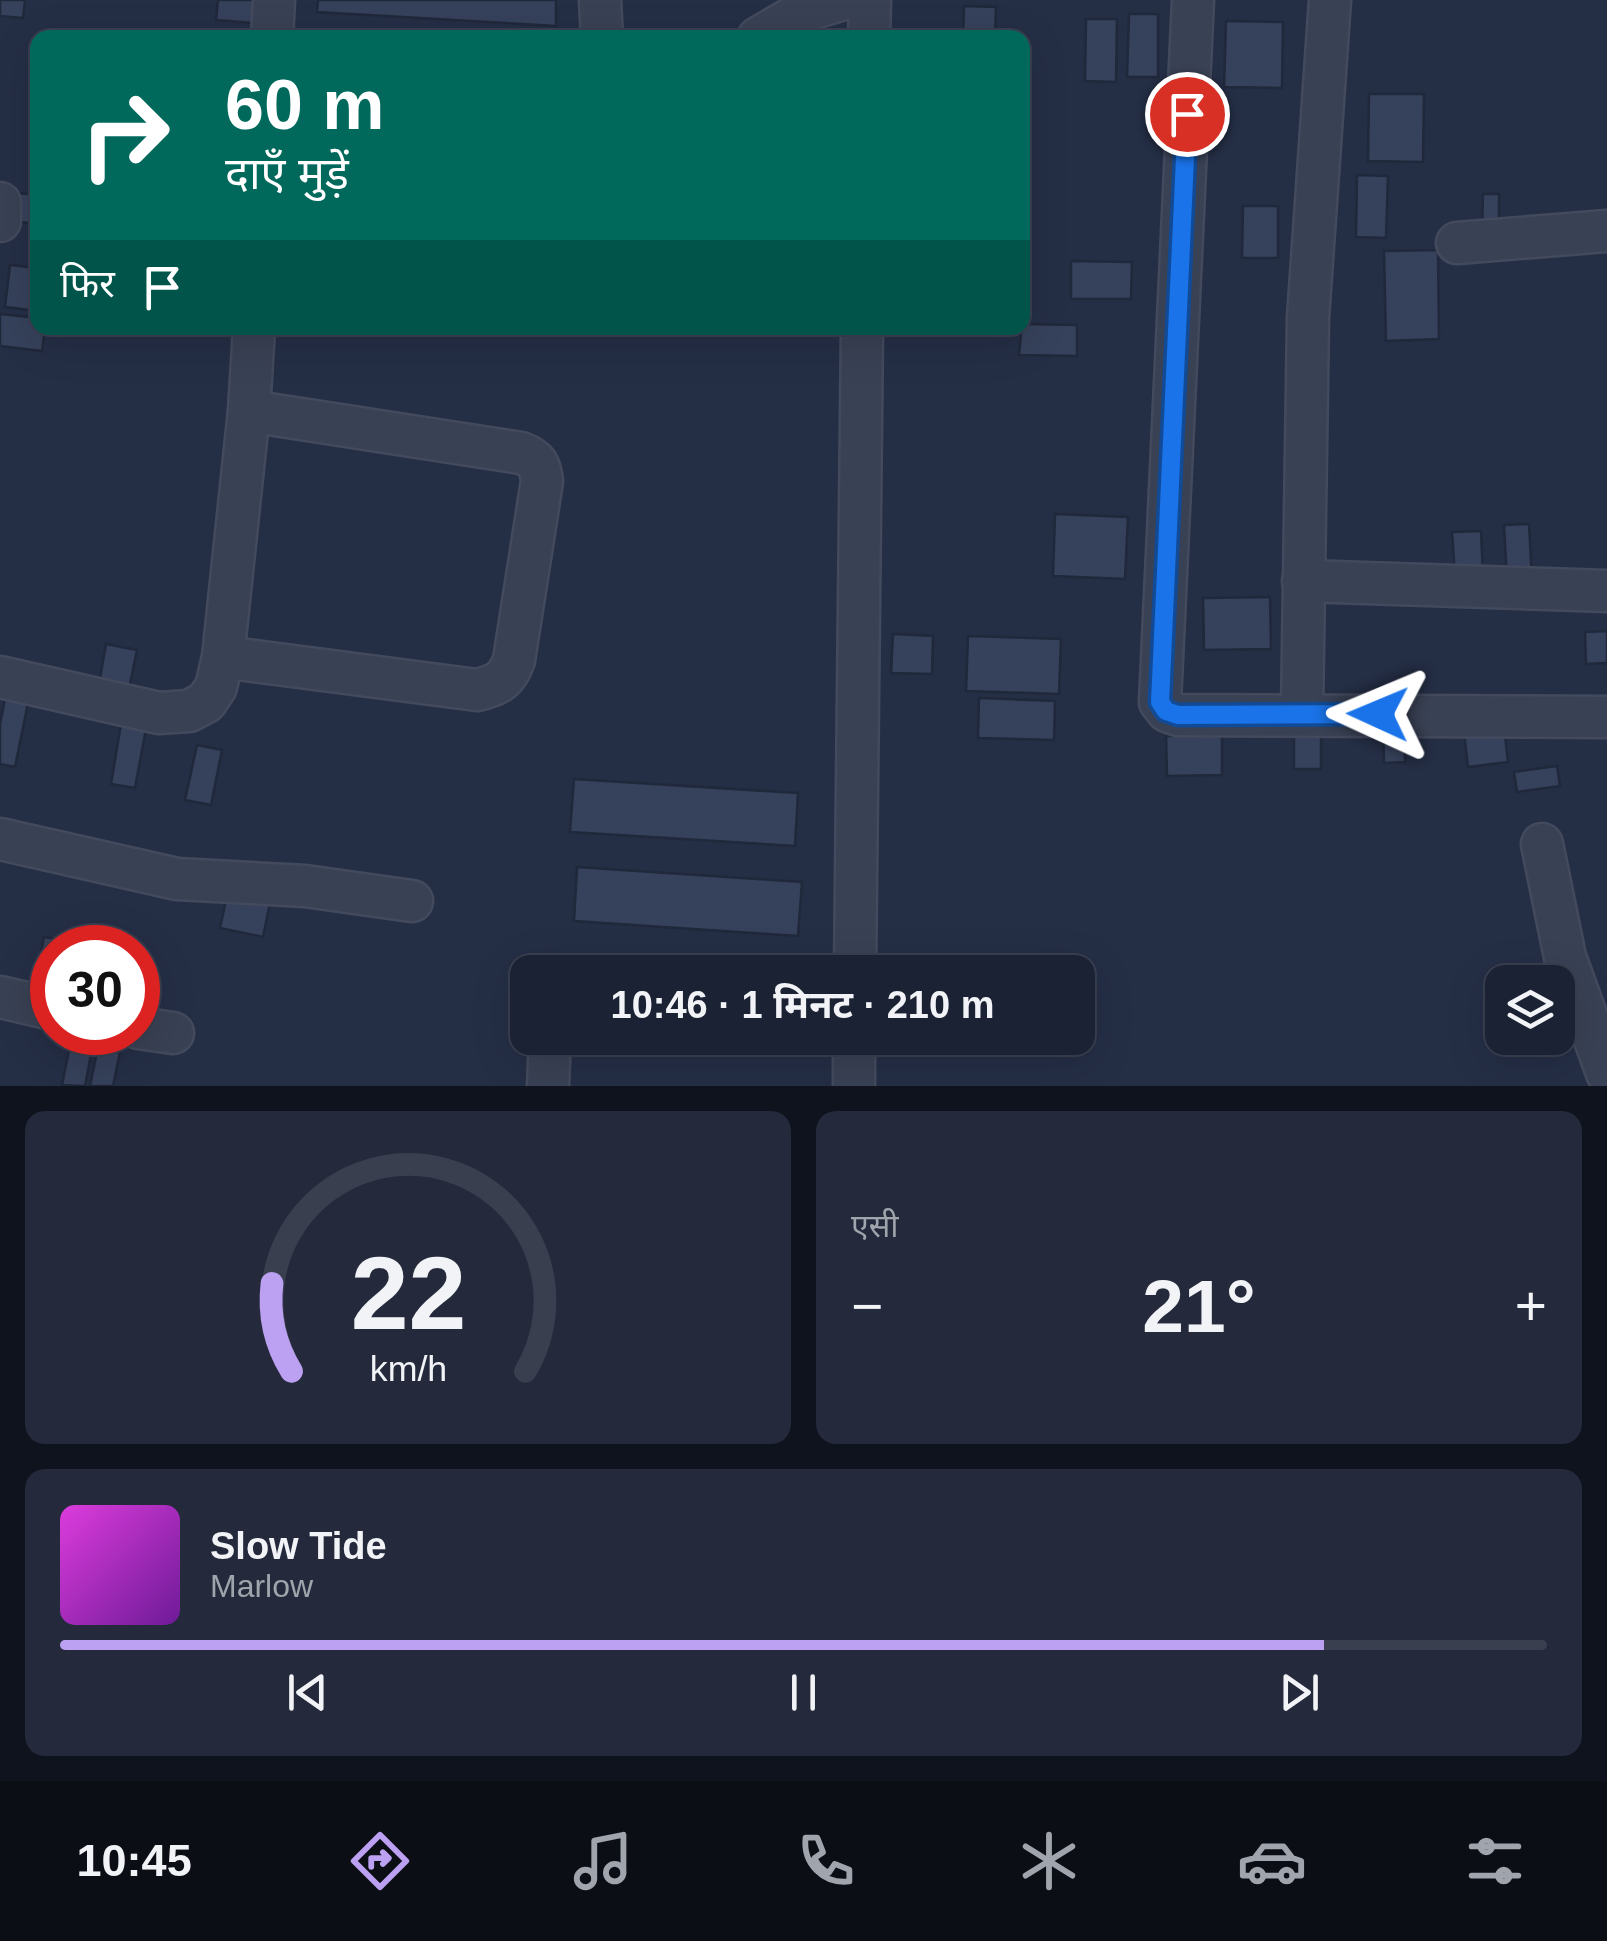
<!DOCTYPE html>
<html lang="hi">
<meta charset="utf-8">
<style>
:root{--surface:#1b2234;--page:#242a3c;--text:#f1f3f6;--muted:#a0a4ac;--line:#393f4f;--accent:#bca0f2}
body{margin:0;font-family:Helvetica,"Noto Sans Devanagari",sans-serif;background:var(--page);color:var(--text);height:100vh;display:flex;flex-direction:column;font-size:38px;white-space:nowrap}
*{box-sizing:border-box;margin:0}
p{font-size:32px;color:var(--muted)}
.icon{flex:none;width:55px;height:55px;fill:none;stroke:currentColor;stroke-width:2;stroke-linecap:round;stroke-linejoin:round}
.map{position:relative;height:1086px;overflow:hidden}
.details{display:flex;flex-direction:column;gap:25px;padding:25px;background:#0f131d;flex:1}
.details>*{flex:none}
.guide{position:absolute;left:30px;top:30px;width:1000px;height:305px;border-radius:20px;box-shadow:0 10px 40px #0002,0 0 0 2px var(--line);background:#00695c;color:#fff;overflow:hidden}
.controls{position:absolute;left:1485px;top:965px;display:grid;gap:20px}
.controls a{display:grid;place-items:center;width:90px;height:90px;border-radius:20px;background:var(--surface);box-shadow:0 10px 40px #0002,0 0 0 2px var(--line);font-size:50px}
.speed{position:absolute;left:30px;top:925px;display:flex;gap:20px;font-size:50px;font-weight:700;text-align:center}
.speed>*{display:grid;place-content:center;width:130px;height:130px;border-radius:50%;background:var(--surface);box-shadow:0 10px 40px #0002,0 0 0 2px var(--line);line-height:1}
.speed .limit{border:15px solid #d22;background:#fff;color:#111}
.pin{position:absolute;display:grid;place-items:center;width:85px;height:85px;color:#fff;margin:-42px;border:5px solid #fff;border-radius:50%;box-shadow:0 2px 10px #0007}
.me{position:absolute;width:110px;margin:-55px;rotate:271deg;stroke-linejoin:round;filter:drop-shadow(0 0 8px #0008)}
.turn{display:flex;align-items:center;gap:35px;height:210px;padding:0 30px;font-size:45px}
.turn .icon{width:130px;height:130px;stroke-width:2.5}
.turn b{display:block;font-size:70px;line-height:85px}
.then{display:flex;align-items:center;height:95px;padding:0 30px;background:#0003;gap:20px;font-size:38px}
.big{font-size:75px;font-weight:700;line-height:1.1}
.details .card{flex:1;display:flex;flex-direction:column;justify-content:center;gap:15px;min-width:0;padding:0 35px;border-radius:20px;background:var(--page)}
.details .dial{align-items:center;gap:0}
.dial svg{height:260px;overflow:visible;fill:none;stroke:var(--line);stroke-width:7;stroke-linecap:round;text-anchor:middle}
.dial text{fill:var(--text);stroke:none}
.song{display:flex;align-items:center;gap:30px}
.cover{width:120px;height:120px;border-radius:15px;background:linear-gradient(135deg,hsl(300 70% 55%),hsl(280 70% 35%))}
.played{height:10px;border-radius:5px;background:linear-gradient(90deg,var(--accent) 85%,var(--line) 85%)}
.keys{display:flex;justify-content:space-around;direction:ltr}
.heat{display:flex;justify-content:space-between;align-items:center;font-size:55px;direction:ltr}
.details .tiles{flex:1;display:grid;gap:25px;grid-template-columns:1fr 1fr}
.card:last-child{grid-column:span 2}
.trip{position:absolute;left:510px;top:955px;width:585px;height:100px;border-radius:20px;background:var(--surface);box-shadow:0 10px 40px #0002,0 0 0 2px var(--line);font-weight:700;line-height:100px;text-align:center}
.dock{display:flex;height:160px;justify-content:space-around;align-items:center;background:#0b0e15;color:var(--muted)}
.dock .icon{width:70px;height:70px}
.dock .current{color:var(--accent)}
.dock b{font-size:45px;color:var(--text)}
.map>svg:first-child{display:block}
</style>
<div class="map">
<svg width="1607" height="1086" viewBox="0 0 1607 1086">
<rect width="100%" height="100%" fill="#242e45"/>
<g fill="#36415b" stroke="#20283b" stroke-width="2.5">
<path d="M0 0H25L23 18 0 16Z"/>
<path d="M218 0H255L253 23 216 20Z"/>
<path d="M318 0H556V26L317 12Z"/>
<path d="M964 6 996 7 995 38H963Z"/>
<path d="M1129 14H1158V77H1127Z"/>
<path d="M1086 19H1117L1116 82 1085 81Z"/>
<path d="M1226 21 1283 22 1282 88 1224 87Z"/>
<path d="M1369 94H1424L1423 162 1368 161Z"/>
<path d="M1357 175 1388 176 1386 238 1356 237Z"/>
<path d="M16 193 38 195V224L12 221Z"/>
<path d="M1483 194H1499V230H1482Z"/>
<path d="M1243 206H1278V258H1242Z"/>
<path d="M1022 226H1029L1028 270H1022Z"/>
<path d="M1438 250 1439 339 1386 341 1384 251Z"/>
<path d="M1071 261 1132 262 1131 299H1071Z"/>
<path d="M10 265 38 268V311L5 307Z"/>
<path d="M0 314 38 318V328H45L42 351 0 346Z"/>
<path d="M1022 324 1077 325V356L1019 355Z"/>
<path d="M1055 514 1128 517 1125 579 1053 576Z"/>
<path d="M1529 524 1532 579 1507 580 1504 525Z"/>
<path d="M1481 531 1483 575 1455 576 1452 532Z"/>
<path d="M1270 597 1271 649 1204 650 1203 598Z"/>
<path d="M1607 631V663L1586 664 1585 632Z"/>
<path d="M893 634 933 636 932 674 891 673Z"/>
<path d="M968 636 1061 639 1059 694 966 691Z"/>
<path d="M106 644 137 650 128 694 98 689Z"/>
<path d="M979 698 1055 701 1054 740 978 738Z"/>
<path d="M5 699 28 703 15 767 0 764V724Z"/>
<path d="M121 724 146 729 135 788 111 784Z"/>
<path d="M1383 724H1404L1405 762 1384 763Z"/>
<path d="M1504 727 1508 762 1468 767 1464 732Z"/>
<path d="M1321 728V769H1294V729Z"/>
<path d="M1222 735V775L1167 776 1166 736Z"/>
<path d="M197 745 222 750 211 805 185 800Z"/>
<path d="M1557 766 1560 786 1517 792 1514 772Z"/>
<path d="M574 779 798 793 795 846 570 832Z"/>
<path d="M577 867 802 882 798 936 574 921Z"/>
<path d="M228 891 284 896 282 906 270 903 263 937 220 928Z"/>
<path d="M44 937 89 945 52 948V998L33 994Z"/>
<path d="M72 1035 94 1039 85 1086 62 1085Z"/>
<path d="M100 1037 122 1042 113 1086H90Z"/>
</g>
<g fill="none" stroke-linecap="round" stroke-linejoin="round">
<g stroke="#434a5d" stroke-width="45">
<g id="minor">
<path d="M600 0 602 38"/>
<path d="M1193 0 1160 702 1167 711 1178 715 1607 717"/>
<path d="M272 38 274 0"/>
<path d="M758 38 804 11 840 0"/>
<path d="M869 38 870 0"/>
<path d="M0 203V221"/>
<path d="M1457 243 1607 231"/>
<path d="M1303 581 1607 591"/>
<path d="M223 657 477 690C498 685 507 680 514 660L542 481C540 465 537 459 521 453L249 411"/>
<path d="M0 677 159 713 189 711 206 702 216 687 223 657 249 411 254 328"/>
<path d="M1302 713 1308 318 1330 0"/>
<path d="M0 839 177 879 305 886 412 901"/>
<path d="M1542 844 1565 957 1607 1073"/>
<path d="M855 972 862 328"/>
<path d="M0 997 52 1009"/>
<path d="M138 1028 173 1033"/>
<path d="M548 1086 550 1038"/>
<path d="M854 1086V1038"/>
</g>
</g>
<use href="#minor" stroke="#394154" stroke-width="40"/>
</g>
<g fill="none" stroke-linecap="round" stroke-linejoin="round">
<g stroke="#114b97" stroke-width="25">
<path id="route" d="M1187 114 1160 702 1166 711 1178 715 1378 714"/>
</g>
<use href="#route" stroke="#1a73e8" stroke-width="18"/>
</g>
</svg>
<div class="controls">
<a><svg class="icon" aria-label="layers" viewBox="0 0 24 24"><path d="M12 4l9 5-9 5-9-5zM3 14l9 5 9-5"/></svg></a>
</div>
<div class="speed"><div class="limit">30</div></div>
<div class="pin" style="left:1187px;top:114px;background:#d93025"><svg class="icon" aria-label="arrive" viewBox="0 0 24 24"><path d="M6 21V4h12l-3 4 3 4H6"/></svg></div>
<svg class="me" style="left:1378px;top:714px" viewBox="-20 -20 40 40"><path d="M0-17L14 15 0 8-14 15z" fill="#1a73e8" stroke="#fff" stroke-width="4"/></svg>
<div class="trip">10:46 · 1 मिनट · 210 m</div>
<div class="guide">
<div class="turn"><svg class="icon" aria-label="right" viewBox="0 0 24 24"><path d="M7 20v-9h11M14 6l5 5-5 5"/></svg><div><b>60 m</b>दाएँ मुड़ें</div></div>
<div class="then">फिर<svg class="icon" aria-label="arrive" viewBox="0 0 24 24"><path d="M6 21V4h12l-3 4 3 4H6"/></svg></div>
</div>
</div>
<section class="details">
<div class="tiles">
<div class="card dial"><svg viewBox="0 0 100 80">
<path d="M14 69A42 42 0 1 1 86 69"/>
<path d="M14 69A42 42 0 0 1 8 42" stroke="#bca0f2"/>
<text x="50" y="56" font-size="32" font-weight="700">22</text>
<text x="50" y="72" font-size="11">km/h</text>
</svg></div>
<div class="card"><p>एसी</p>
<div class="heat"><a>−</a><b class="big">21°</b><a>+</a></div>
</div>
<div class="card">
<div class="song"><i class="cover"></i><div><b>Slow Tide</b><p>Marlow</p></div></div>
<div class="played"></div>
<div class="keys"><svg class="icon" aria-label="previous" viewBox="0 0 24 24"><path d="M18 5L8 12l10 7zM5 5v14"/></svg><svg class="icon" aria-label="pause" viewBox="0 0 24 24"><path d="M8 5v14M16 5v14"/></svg><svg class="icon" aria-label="next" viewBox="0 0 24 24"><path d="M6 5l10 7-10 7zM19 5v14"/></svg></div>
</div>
</div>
</section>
<nav class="dock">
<b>10:45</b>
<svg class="icon current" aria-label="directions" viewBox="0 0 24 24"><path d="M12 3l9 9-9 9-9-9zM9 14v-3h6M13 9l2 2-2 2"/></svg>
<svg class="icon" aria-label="music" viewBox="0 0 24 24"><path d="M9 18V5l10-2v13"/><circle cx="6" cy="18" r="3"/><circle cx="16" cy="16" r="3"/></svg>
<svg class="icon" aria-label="phone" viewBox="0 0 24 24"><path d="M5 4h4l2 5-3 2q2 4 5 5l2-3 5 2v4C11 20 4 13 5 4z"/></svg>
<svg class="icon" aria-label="climate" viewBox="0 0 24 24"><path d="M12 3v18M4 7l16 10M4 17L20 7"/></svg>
<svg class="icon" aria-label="car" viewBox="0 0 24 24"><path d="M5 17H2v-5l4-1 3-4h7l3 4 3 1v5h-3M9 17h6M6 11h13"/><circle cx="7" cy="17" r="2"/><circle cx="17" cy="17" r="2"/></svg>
<svg class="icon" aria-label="filters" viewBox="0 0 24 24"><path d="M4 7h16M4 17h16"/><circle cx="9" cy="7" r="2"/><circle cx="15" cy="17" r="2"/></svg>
</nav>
